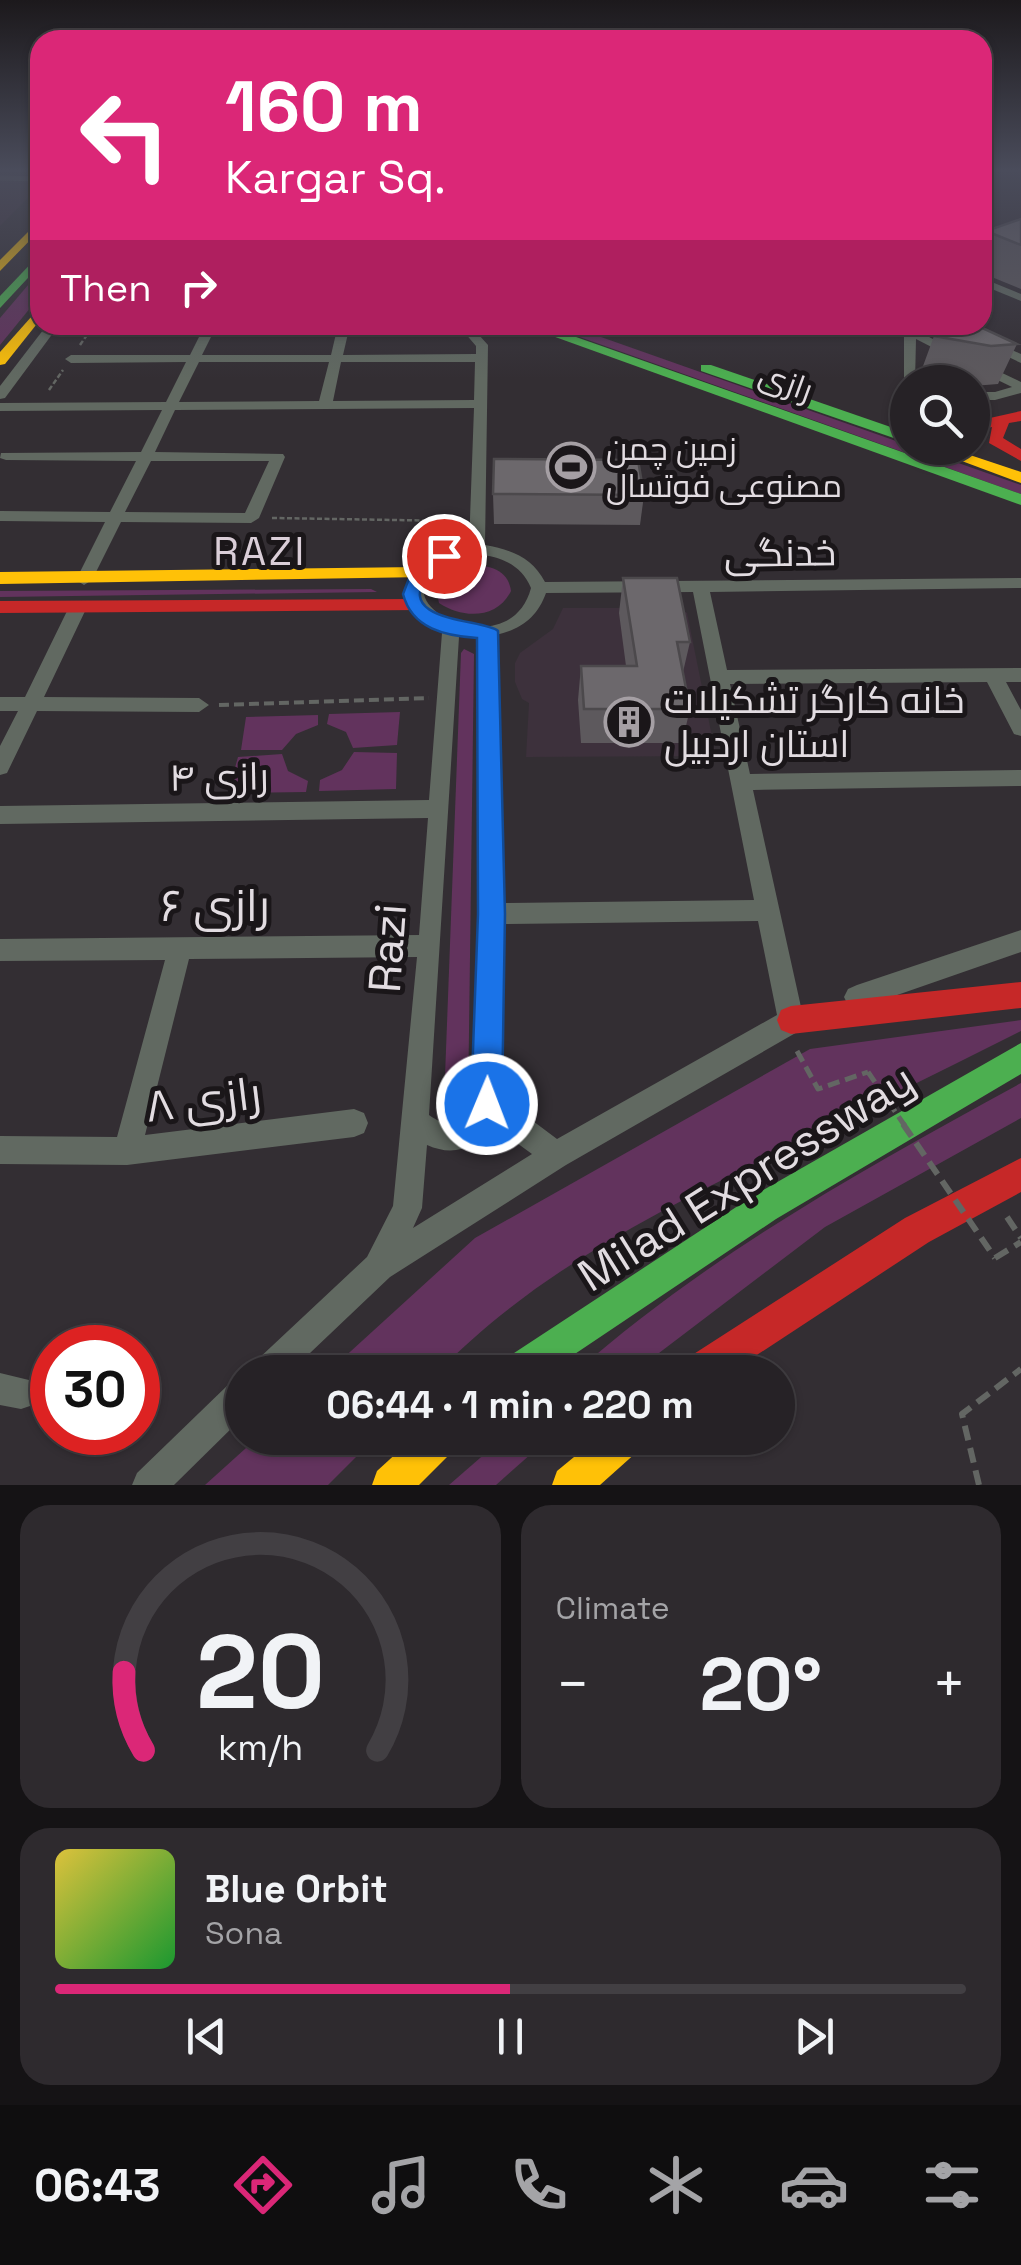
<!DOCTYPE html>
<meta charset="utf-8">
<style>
:root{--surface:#262226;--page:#2e2a2e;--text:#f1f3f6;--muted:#a4a4a7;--line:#423f43;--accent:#db2777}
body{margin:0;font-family:"Space Grotesk",Cairo,sans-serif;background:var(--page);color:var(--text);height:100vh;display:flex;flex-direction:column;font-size:38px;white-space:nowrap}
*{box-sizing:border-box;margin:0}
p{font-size:32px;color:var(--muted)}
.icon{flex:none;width:55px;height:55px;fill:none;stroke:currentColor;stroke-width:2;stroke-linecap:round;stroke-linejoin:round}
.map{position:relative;height:1485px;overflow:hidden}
.panel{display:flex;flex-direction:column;gap:20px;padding:20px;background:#151315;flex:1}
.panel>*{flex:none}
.top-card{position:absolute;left:30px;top:30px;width:962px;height:305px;border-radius:30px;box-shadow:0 2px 8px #0004,0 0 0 2px var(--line);background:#db2777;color:#fff;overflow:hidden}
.controls{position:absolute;left:890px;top:365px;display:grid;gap:20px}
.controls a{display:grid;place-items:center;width:100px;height:100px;border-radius:50%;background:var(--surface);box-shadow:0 2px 8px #0004,0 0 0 2px var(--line);font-size:50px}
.speed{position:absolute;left:30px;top:1325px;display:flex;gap:20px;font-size:50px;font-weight:700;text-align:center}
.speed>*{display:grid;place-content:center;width:130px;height:130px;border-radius:50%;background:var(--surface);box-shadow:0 2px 8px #0004,0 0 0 2px var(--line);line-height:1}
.speed .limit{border:15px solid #d22;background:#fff;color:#111}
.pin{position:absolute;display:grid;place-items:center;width:85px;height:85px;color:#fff;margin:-42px;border:5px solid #fff;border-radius:50%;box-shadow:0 2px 10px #0007}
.me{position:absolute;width:110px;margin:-55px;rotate:1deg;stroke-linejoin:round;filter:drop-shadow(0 0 8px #0008)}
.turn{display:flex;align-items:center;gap:35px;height:210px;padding:0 30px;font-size:45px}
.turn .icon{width:130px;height:130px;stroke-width:2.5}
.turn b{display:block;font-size:70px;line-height:85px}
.then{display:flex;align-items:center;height:95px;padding:0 30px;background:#0003;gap:20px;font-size:38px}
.big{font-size:75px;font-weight:600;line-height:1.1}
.panel .tile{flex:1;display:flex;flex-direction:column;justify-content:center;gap:15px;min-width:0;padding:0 35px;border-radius:30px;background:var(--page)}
.panel .dial{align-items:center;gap:0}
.dial svg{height:260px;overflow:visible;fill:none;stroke:var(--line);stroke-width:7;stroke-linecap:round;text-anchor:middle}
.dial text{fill:var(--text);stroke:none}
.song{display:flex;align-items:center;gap:30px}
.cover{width:120px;height:120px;border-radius:15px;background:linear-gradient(135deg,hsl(50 70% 55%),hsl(130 70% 35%))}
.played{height:10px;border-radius:5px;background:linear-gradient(90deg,var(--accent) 50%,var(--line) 50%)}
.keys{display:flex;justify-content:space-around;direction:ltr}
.heat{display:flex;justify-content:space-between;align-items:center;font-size:55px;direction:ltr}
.panel .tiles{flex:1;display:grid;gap:20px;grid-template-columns:1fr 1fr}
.tile:last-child{grid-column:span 2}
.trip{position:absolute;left:225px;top:1355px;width:570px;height:100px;border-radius:50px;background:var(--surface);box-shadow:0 2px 8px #0004,0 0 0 2px var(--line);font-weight:600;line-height:100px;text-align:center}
.tabs{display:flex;height:160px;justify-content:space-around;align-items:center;background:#0f0e0f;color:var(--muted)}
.tabs .icon{width:70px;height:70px}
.tabs .current{color:var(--accent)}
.tabs b{font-size:45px;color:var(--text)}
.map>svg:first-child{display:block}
</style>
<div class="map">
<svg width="1021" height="1485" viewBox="0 0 1021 1485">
<rect width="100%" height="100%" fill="#332e33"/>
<g fill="#3d313c">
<path d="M0 177H40V186L0 226Z"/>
<path d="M563 608H678L687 613 716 756 526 757 529 703 522 699 515 682V663L520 653 553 629Z"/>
</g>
<g fill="#62335d">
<path d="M40 271V296L0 345V318Z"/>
<path d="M546 325H567L1021 485V494Z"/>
<path d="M467 565C487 565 508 568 511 591 497 619 463 619 439 603L435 584 441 575Z"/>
<path d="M371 589 377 592 0 597V591Z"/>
<path d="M464 649 474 654 468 1107 452 1113 444 1103 461 653Z"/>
<path d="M400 712 397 745 353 748 346 732 327 724 329 714Z"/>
<path d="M318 715V725L296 734 282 750H241L246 717Z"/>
<path d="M354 752 397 753 396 789 319 791 320 780 342 770Z"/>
<path d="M282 754 288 771 308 781 306 792 228 793 238 757Z"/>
<path d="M1021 1020V1031C937 1073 852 1115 768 1157 646 1218 534 1274 438 1372H328L475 1238 810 1049Z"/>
<path d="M1021 1083V1118L825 1227 634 1372H576C710 1254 865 1168 1021 1083Z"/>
<path d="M257 1438H375L328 1485H205Z"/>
<path d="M503 1438H549L496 1485H449Z"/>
</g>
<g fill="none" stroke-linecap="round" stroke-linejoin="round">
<g stroke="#636663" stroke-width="2.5" stroke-dasharray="5 2.5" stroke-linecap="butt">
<path d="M80 345 94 325"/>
<path d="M49 390 63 370"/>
<path d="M272 518 458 521"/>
</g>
<path stroke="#636663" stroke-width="4" stroke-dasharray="10 5" stroke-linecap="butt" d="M219 705 429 698"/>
<path stroke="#636663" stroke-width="5" stroke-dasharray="12 6" stroke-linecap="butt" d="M797 1051 818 1089 868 1072"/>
<g stroke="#636663" stroke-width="6" stroke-dasharray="15 8" stroke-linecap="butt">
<path d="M1007 1217 1021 1238"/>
<path d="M995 1258 1021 1242"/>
<path d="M979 1485 962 1414 1021 1369"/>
</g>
<path stroke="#616961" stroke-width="5" d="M0 178 40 179"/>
<g fill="#616961" fill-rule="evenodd">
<path d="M982 278 1021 294V301L982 285Z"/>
<path d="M47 325H59L5 398 0 399V386Z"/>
<path d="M205 325H217L202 355H331L338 325H350L343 355 476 354V346L458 325H470L488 345 485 545C512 550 532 557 545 582L1021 578V588L710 592 727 670 1021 668V682H1006L1021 710V736L1014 734 987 682 730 684 750 774 1021 770V786L753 790 801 1007 806 1009 810 1018 806 1027 566 1165 390 1277 290 1372H251L256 1361 367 1257 393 1206 417 957 189 959 145 1135 354 1109 364 1113 368 1123 364 1133 354 1137 127 1165 0 1164V1136L117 1137 165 960 0 961V939L419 935 428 818 0 824V806L429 800 442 633C402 614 393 575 437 554 446 549 459 548 469 546L474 408 175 410 155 452 283 454 285 457 259 518 251 523 121 522 92 580 84 585 76 580 105 522 0 521V511L110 512 136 461 6 460 0 458 1 453 141 452 162 410 0 411V403L166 402 186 362 71 363 65 359 71 355H190ZM199 362H329L319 401 179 402ZM341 362H475L474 400 333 401ZM151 461H269L245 513 125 512ZM477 554C501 557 521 564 531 588 507 679 340 585 477 554ZM693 592 754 900 502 903 496 635C521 629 537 618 546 593ZM459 637H478L479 914 474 1102C461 1123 450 1130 429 1115ZM758 921 777 1015 557 1139 501 1097 503 924ZM491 1124 532 1154 413 1228 422 1208 427 1145C454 1157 475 1149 491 1124Z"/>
<path d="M904 325H916V330L959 353 949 356 916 339 915 382 904 385Z"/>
<path d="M941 325H957L1021 354V363Z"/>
<path d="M979 362 1021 382V393L995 400H972V392H995L1012 387 975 369 973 366Z"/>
<path d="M78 601 87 607 44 697 199 698 209 705 199 712 37 711 7 773 0 775V746L18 711H0V697H25L69 607Z"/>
<path d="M1021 930V952L857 1009 848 1005 844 997 848 989 857 985Z"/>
<path d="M0 1373 33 1381 37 1393 33 1405 21 1409 0 1405Z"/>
<path d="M242 1379V1418L174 1485H132L137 1473 230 1383Z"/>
</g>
<g fill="#4caf50" fill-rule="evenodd">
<path d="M40 254V265L0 308V296Z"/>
<path d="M522 325H542L1021 494V505Z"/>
<path d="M701 365H711L908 433V443L701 371Z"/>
<path d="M1021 1043V1074L776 1219 548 1372H500L505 1359 753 1196Z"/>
</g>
<g fill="#ffc107" fill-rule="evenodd">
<path d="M40 220V230L0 271V260Z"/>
<path d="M40 307V320L5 364 0 365V352Z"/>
<path d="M927 448H949L1021 472V483Z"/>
<path d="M419 567 428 573 426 577 0 584V572Z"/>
<path d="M413 1438H459L453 1451 419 1485H372L377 1471Z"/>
<path d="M597 1438H644L638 1451 600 1485H552L557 1471Z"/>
</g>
<g fill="#c62828" fill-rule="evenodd">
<path d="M1021 411V421L1009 423 1003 438 1021 449V461L989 443 992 427 972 432V422Z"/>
<path d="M415 599 422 600 425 605 422 610 0 613V601Z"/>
<path d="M1021 982V1008L791 1034 781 1030 777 1020 781 1010 791 1006Z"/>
<path d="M1021 1158V1192L929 1242 731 1372H681L686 1359 905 1218Z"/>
</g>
<path stroke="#636663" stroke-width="5" stroke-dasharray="12 6" stroke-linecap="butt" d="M868 1072 905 1126"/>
<path stroke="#636663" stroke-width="6" stroke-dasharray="15 8" stroke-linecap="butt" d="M903 1124 995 1258"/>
</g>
<g fill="#5d595d">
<path d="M1021 219V289L982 273V239L986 231Z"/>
<path d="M934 336 1017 344 998 384 973 386 972 382H951L919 377Z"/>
<path d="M493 494 644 495 640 525 494 524Z"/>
<path d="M623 578 690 642 683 672 690 709 682 743H581L578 700 581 666H626L619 613Z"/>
</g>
<g fill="#6c686c" stroke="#4c494c" stroke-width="2.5">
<path d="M1021 219V245L986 231Z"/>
<path d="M951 325H976L1017 344 991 346 934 336Z"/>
<path d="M494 459 638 460 644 495 493 494Z"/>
<path d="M623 578H677L690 642H677L690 709H584L581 666H637Z"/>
</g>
<linearGradient id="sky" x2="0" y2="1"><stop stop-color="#1c191c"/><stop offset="0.45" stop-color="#4a4c5b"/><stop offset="1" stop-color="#4a4c5b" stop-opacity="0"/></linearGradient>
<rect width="1021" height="379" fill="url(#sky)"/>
<path fill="#1a73e8" stroke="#114b97" stroke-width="2.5" d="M444 550 453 556C446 563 434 567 428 575 392 623 486 619 498 631L505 914 502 1104 498 1115 487 1119 476 1115 471 1104 478 914 477 638C446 636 412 629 403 594L413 568Z"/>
<defs>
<g id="stadium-ring" transform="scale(2.5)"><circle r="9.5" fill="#1a1619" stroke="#a59fa4" stroke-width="1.5"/><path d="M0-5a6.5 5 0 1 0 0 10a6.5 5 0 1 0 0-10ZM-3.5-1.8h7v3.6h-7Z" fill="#a59fa4"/></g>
<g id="building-ring" transform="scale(2.5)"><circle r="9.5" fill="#1a1619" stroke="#a59fa4" stroke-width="1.5"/><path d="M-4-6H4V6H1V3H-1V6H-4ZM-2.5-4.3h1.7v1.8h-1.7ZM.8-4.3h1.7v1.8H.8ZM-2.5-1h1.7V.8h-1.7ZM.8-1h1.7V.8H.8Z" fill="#a59fa4"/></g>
</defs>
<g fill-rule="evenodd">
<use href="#stadium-ring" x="571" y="467"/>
<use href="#building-ring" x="629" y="722"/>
</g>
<g text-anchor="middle" stroke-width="10" stroke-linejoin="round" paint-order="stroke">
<g font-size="32" fill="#e2dce1" stroke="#1a1619">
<text transform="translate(786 382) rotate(20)" y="11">رازی</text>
</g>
<g font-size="32" fill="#e2dce1" stroke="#1a1619" text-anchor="start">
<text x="606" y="460">زمین چمن<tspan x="606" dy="37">مصنوعی فوتسال</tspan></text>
</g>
<g font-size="38" fill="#e2dce1" stroke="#1a1619">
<text transform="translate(780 553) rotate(-1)" y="13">خدنگی</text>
<text transform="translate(219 777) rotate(-1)" y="13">رازی ۴</text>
</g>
<g font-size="38" fill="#e2dce1" stroke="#1a1619" text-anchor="start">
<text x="664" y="713">خانه کارگر تشکیلات<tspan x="664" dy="44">استان اردبیل</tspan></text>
</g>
<g font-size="40" letter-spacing="2.5" fill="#daced8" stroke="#1a1619">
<text x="260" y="565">RAZI</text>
</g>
<g font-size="45" fill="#e2dce1" stroke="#1a1619">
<text x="215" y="921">رازی ۶</text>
<text transform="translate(387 948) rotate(-86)" y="16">Razi</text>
<text transform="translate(203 1099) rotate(-7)" y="16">رازی ۸</text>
<text transform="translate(746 1177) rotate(-32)" y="16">Milad Expressway</text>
</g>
</g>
</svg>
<div class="controls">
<a><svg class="icon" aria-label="search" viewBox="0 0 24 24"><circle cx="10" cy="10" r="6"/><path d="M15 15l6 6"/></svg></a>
</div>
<div class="speed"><div class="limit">30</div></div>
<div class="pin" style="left:444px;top:556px;background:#d93025"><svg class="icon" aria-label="arrive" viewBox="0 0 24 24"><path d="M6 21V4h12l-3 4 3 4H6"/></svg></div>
<svg class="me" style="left:487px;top:1104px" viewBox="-20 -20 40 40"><circle r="17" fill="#1a73e8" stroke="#fff" stroke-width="3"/><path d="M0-11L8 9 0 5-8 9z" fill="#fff"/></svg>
<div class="trip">06:44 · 1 min · 220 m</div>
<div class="top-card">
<div class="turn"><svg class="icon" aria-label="left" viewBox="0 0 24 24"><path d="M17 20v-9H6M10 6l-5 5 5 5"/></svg><div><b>160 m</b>Kargar Sq.</div></div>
<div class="then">Then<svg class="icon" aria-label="right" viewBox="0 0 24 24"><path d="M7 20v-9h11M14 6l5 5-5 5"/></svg></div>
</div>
</div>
<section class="panel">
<div class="tiles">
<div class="tile dial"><svg viewBox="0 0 100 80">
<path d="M14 69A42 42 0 1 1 86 69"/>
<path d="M14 69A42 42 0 0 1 8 45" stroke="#db2777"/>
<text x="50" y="56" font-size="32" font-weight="700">20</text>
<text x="50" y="72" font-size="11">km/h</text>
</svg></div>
<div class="tile"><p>Climate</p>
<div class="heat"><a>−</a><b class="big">20°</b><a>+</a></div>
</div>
<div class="tile">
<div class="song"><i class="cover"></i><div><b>Blue Orbit</b><p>Sona</p></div></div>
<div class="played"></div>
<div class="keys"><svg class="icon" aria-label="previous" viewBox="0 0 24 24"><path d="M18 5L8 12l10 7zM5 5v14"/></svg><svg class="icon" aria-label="pause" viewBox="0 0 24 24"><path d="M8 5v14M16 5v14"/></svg><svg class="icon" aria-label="next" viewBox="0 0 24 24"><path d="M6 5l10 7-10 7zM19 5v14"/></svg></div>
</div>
</div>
</section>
<nav class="tabs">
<b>06:43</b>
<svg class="icon current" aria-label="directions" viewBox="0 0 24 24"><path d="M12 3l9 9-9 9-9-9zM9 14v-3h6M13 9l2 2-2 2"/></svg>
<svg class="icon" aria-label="music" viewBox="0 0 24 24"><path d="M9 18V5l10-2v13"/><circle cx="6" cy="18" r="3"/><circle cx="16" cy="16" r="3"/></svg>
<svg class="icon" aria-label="phone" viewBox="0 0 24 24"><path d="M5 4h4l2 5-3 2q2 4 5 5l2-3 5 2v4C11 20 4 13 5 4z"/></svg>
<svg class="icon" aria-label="climate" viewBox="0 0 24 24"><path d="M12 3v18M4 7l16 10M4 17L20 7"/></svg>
<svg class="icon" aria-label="car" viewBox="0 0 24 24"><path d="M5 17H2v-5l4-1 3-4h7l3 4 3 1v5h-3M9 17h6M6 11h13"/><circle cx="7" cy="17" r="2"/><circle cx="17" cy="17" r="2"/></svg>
<svg class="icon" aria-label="filters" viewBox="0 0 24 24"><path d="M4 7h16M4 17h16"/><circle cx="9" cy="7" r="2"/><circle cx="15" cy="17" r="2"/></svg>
</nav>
